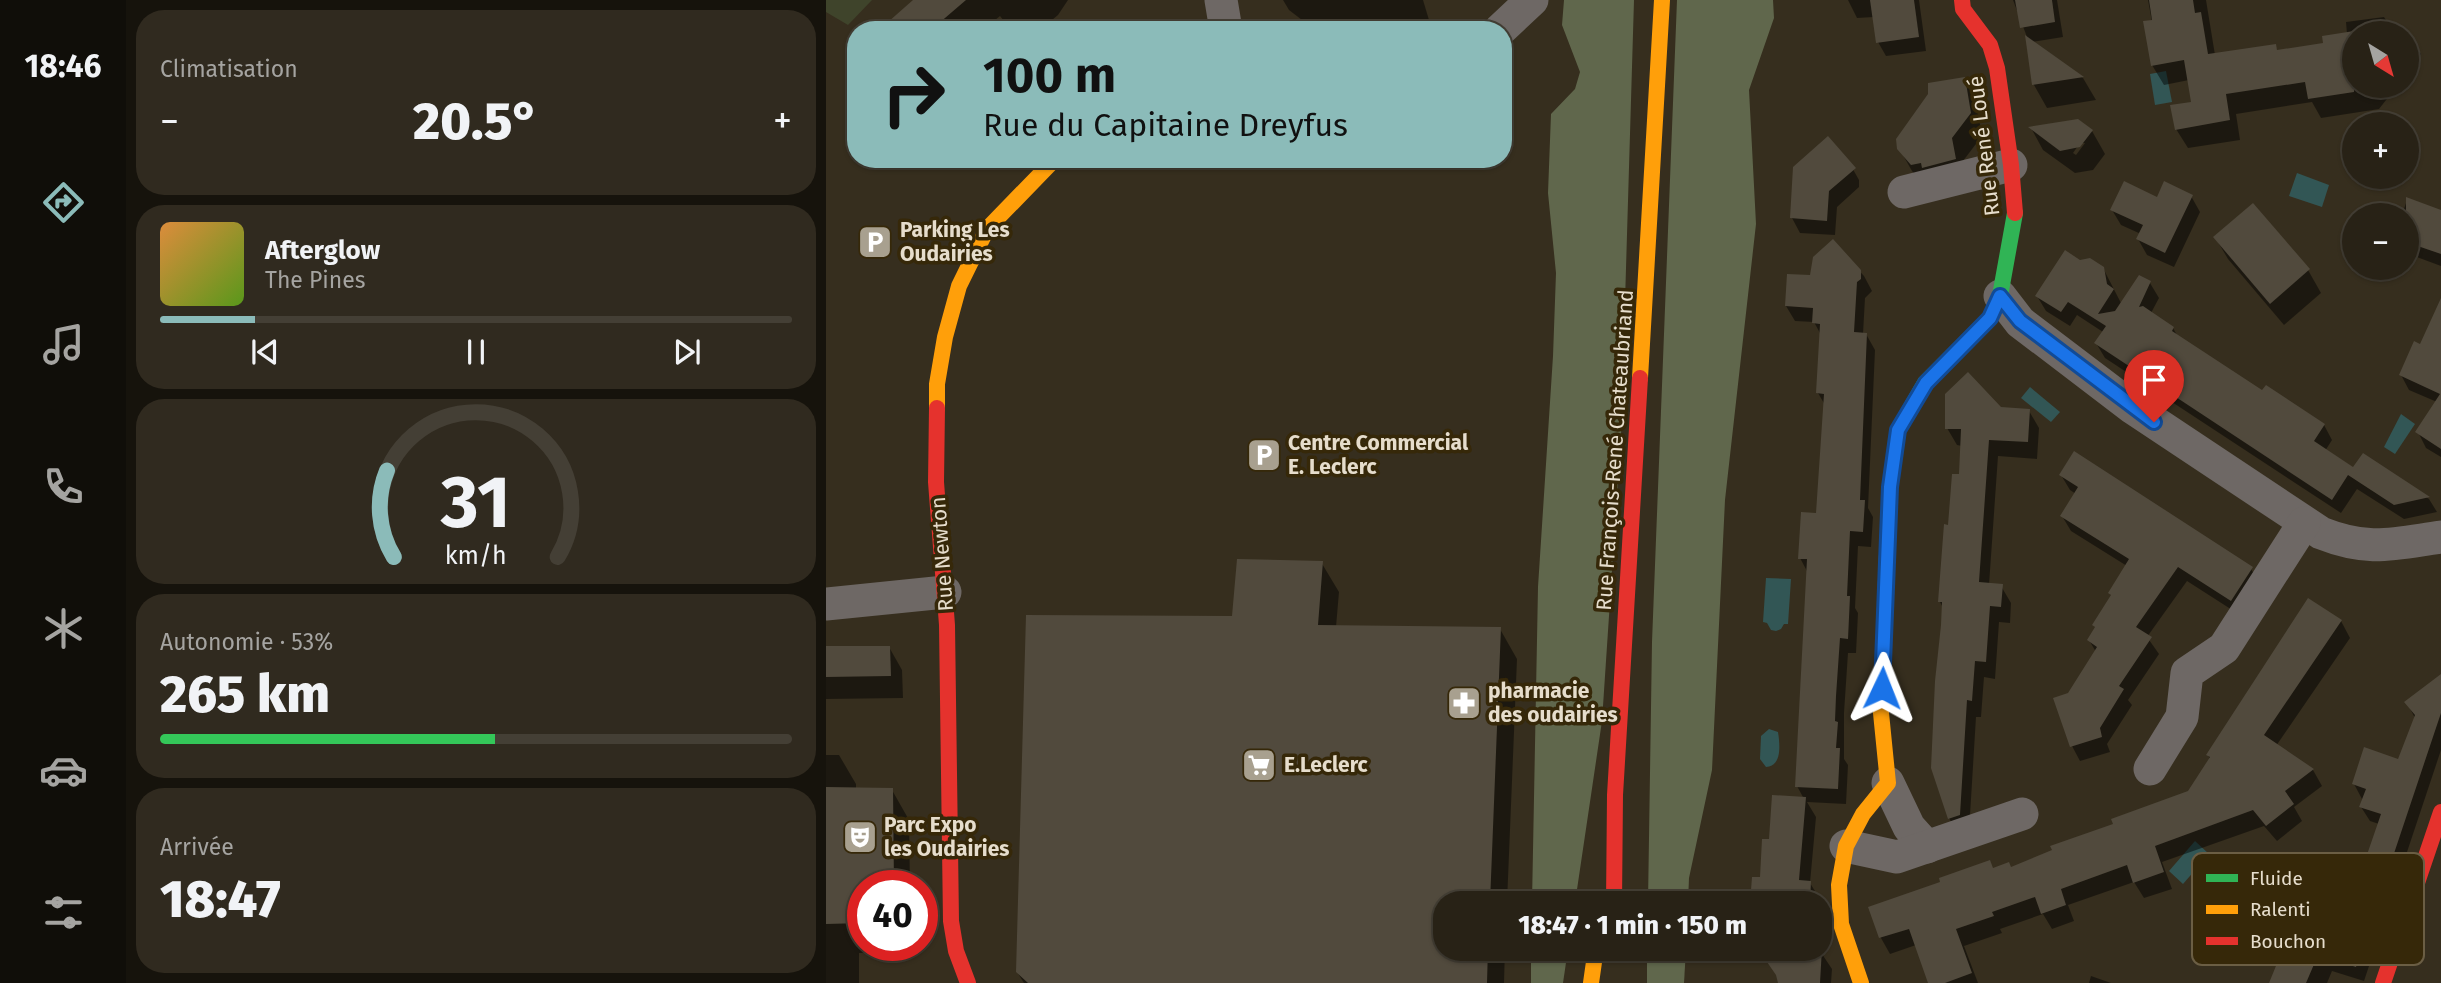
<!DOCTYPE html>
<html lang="fr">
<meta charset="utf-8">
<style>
:root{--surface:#282216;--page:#302a1f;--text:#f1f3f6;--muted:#a5a4a1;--line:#443f35;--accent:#8bbbb9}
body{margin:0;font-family:"Fira Sans",sans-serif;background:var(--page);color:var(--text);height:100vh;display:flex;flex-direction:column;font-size:26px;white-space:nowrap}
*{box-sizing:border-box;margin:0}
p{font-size:23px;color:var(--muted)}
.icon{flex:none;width:38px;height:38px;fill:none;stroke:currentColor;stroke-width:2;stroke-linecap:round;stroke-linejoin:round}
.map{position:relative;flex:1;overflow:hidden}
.sheet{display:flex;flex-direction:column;gap:10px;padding:10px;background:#16130c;width:700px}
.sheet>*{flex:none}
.guide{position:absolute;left:21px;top:21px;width:665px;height:147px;border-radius:28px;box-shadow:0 2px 5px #0004,0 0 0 2px var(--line);background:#8bbbb9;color:#111;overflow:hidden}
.needle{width:46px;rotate:143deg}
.fabs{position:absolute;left:1516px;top:21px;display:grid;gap:14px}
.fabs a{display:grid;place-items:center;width:77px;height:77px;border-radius:50%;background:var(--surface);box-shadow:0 2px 5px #0004,0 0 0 2px var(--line);font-size:35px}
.speed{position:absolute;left:21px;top:870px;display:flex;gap:14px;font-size:35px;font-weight:700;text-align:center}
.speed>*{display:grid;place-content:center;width:91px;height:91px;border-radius:50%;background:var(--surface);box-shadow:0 2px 5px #0004,0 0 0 2px var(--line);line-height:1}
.speed .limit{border:10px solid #d22;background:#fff;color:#111}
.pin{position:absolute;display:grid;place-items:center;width:60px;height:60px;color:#fff;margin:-72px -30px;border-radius:50% 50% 50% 0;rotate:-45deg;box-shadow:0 0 7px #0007}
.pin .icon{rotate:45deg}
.me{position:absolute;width:77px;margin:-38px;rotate:2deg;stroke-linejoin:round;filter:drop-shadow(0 0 5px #0008)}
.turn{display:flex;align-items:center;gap:24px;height:147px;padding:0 21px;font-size:32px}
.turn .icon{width:91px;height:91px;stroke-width:2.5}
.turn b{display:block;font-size:49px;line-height:60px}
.big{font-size:52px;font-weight:800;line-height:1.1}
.sheet .widget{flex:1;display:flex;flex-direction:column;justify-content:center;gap:10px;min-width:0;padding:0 24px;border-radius:28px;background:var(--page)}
.sheet .dial{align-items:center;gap:0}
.dial svg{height:182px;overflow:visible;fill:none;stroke:var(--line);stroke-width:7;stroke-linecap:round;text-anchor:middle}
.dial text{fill:var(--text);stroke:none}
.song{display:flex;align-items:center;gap:21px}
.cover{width:84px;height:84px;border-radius:10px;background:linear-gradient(135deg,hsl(30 70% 55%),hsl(90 70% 35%))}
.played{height:7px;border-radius:4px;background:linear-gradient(90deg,var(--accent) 15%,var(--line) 15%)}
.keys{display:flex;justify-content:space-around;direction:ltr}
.heat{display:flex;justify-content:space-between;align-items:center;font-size:38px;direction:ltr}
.charge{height:10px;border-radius:5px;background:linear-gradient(90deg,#34c759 53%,var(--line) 0)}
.trip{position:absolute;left:607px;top:891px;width:399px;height:70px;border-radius:28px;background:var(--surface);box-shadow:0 2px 5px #0004,0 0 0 2px var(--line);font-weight:800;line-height:70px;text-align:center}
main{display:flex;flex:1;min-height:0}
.tab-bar{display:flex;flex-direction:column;width:126px;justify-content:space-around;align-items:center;background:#100e09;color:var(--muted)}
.tab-bar .icon{width:49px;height:49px}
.tab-bar .on{color:var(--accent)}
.tab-bar b{font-size:32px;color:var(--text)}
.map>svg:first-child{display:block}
</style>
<main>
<nav class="tab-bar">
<b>18:46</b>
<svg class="icon on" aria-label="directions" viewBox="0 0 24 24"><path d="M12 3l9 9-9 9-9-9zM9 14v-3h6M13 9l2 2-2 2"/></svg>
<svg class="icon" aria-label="music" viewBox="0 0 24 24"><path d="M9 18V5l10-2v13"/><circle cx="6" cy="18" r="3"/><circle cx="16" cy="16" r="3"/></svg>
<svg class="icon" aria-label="phone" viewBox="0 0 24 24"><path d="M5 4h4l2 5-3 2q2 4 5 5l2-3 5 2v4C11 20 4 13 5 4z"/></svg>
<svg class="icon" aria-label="climate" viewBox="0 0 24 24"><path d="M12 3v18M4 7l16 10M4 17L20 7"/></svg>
<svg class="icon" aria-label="car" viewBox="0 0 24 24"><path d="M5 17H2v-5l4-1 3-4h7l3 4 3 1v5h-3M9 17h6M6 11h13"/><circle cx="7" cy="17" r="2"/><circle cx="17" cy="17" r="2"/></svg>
<svg class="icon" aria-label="filters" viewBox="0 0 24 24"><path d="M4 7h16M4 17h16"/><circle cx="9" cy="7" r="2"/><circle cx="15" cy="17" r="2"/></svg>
</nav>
<section class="sheet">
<div class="widget"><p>Climatisation</p>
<div class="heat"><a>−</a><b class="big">20.5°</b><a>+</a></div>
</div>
<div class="widget">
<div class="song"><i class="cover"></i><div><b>Afterglow</b><p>The Pines</p></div></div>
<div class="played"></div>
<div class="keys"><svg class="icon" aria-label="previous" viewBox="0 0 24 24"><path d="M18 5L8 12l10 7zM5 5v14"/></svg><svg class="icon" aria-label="pause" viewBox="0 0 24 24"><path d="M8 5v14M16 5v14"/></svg><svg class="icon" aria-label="next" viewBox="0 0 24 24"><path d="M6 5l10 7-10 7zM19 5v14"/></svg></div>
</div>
<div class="widget dial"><svg viewBox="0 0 100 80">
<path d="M14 69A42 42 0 1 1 86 69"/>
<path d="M14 69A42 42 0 0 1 11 31" stroke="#8bbbb9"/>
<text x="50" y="56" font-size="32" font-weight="700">31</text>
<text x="50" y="72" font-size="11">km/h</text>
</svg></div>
<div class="widget"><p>Autonomie · 53%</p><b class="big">265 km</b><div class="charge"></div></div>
<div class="widget"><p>Arrivée</p><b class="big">18:47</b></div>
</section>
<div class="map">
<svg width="1615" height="983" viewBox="0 0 1615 983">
<rect width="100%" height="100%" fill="#362e1e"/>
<path fill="#3f442b" d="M0 0H46L22 25 0 12Z"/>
<g fill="#60674c">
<path d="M738 0H808L795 436 776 721 749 903H706L712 587 727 356 730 273 722 193 725 114 749 89 754 72 736 25Z"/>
<path d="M851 0H947L948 18 923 90 930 224 899 500 886 770 863 878 862 903H822L826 642Z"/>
<path d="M705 949H742L737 983H705Z"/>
<path d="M821 949H860L858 983H821Z"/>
</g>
<g fill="#325655">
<path d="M1340 71 1346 102 1329 105 1324 74Z"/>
<path d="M1471 173 1503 185 1496 207 1463 196Z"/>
<path d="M1204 387 1234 412 1225 422 1195 398Z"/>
<path d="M1575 414 1589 424 1569 454 1558 447Z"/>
<path d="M940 578 965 579 962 624H958L955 629 950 631 945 630 941 623 937 622Z"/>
<path d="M943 729 952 732C954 745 956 766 940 767L934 759 935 736Z"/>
<path d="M1369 841 1383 854 1357 884 1343 871Z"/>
</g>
<g fill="#0007" fill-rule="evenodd">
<path d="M90 0H242L232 15 214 30H185L174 16 157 30H63Z"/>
<path d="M457 0H597L606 30H489L463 10Z"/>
<path d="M1022 0H1093L1100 51 1060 56 1052 42 1048 17 1031 18Z"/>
<path d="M1187 0H1231L1237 37 1206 42 1257 78 1270 100 1221 108 1208 85 1201 37Z"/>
<path d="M1322 0H1380L1389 55 1449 46 1452 52 1499 45 1521 34 1520 22 1558 17 1568 33H1528V86H1571L1553 109 1495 118 1486 102 1410 114 1414 140 1362 148 1350 129 1367 104 1363 80 1338 85 1326 65V22Z"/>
<path d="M1580 36H1584L1595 54 1580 74Z"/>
<path d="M1138 79 1150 101 1156 136 1137 161 1099 186 1086 171 1073 148Z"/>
<path d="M1205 128 1266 131 1279 154 1267 170 1249 173 1217 150ZM1254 143H1259L1250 155 1247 153Z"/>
<path d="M1024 164 1033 180V187L1011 207 1009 235 974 233 966 218Z"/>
<path d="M1365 196 1374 212 1348 267 1321 255 1312 239 1315 234 1295 225 1286 210 1331 199Z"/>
<path d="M1581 200 1615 212V266L1580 253V215H1576Z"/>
<path d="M1389 237 1482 270 1495 293 1458 325 1402 259Z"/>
<path d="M1007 242 1038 276 1046 291 1039 298 1037 334H1040L1049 350 1042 508 1047 517 1045 547 1032 546 1029 608 1032 613 1030 653H1022L1018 713V759L1022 765 1020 804 981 802 990 817 984 883 995 901 994 916V903H926L936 879 944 841 978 799 971 786 982 573 974 558 992 515 999 405 992 393 995 335 988 322 969 321 960 306 985 277Z"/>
<path d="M1254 262 1277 268 1296 305 1324 283 1333 298 1325 313 1347 328 1352 337 1437 393 1498 425 1506 440 1499 451 1528 470 1537 455 1603 499 1611 512 1578 519 1531 489 1515 513 1279 358 1270 343 1277 332 1251 315 1244 326 1220 311 1211 296Z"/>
<path d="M1615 335V457L1600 448 1592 432 1611 402 1583 390 1575 375 1595 346Z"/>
<path d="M1174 409 1203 411 1213 428 1211 459 1172 456 1163 585 1175 586 1185 603 1184 623 1173 622 1169 679 1158 677 1155 717H1150L1143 832 1133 836 1123 818 1117 608 1114 602 1124 527 1134 476 1136 446 1131 445 1121 428Z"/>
<path d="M1235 475 1425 569 1434 584 1414 615 1361 581 1321 637 1333 654 1302 700 1306 705 1281 744 1284 752 1254 761 1246 746 1243 694 1270 652 1263 640 1270 629 1268 625 1286 597 1284 593 1301 566 1245 531 1236 516 1250 494 1244 490Z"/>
<path d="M495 562 513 592 510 627 674 629 691 659 681 903H620V948H679L678 983H198L191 972 408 618Z"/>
<path d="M1515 621 1524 638 1450 746 1487 770 1496 786 1468 807 1476 821 1451 841 1438 826 1336 862 1346 889 1318 898 1308 882 1242 905 1248 921 1226 929 1217 914 1174 929 1176 933 1138 946 1152 983H1104L1090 945 1064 954 1055 938 1045 908 1167 869 1185 868 1363 793 1384 759 1382 755Z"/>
<path d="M63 647 76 670 77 698 0 699V648Z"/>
<path d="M1615 684V750L1538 981 1506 971 1501 983H1451L1472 942 1494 941 1514 917 1535 877 1553 824 1544 821 1535 807 1536 799 1528 784 1573 761 1589 718 1581 703Z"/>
<path d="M0 755H13L30 784V789L66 790 83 820 84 886H37V945H85V952L33 953V983H0Z"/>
<path d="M927 948H992L1006 969 1005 983H956L943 962H934Z"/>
<path d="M1265 976 1285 983H1263Z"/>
</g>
<g fill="#514a3d">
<path d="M87 0H140L105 30H53Z"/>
<path d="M1044 0H1088L1093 37 1050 43Z"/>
<path d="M1189 0H1226L1229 22 1194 28Z"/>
<path d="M1323 0H1367L1369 13 1375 12 1382 54 1450 44 1451 50 1497 43 1496 36 1528 31V92L1482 99 1479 82 1400 94 1404 120 1349 130 1344 105 1365 102 1358 60 1325 66 1317 21 1326 20Z"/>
<path d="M1199 35 1258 77 1206 85Z"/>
<path d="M1139 77 1145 113 1126 138 1130 159 1096 168 1095 163 1085 165 1071 149 1070 139 1102 94V83Z"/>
<path d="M1252 119 1267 130 1254 147 1234 151 1202 127Z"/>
<path d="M1002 136 1030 168 1003 191 1001 221 964 218 967 167Z"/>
<path d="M1298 181 1331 197 1338 181 1367 195 1339 253 1310 239 1317 225 1284 210Z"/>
<path d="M1580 197 1615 210V254L1580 242Z"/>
<path d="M1427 203 1484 269 1444 304 1387 237Z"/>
<path d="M1007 239 1035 270V279L1031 282 1028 332 1041 333 1034 500H1039L1037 532 1024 531 1021 596H1024L1022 639 1014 638 1010 696 1009 721 1012 722 1010 748H1014L1012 789 969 787 981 559H972L975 512 990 513 998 394 990 393 994 324 986 323 987 308 959 306 961 274 984 275 987 257Z"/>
<path d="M1239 250 1254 260 1264 258 1278 267 1281 284 1288 289 1272 314 1289 311 1313 275 1325 281 1313 307 1317 306 1348 327 1346 331 1436 390 1440 385 1499 424 1488 441 1527 467 1537 453 1604 497 1568 505 1522 475 1506 500 1268 343 1280 326 1242 302 1235 312 1209 296Z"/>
<path d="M1615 298V449L1589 432 1614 394 1573 375 1588 341 1594 344Z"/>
<path d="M1142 372 1175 407 1204 409 1202 442 1163 440 1153 582 1177 584 1175 607 1164 606 1160 662 1149 661 1146 701 1141 700 1134 815 1122 819 1105 768 1109 681 1115 625 1116 602H1112L1118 524 1122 525 1126 474H1133L1135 429H1119V394Z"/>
<path d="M1248 451 1427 567 1405 601 1352 567 1310 627 1326 637 1293 686 1298 689 1274 728 1276 737 1244 747 1227 698 1242 693 1271 647 1261 640 1269 627 1266 625 1285 595 1282 593 1303 559 1234 516 1252 487 1233 475Z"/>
<path d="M411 559 497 561 492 625 675 627 664 903H620V948H662L661 983H202L190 972 200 615 406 616Z"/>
<path d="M1482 598 1516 620 1438 735 1488 769 1459 791 1468 804 1440 826 1427 810 1329 846 1338 872 1307 883 1301 865 1235 889 1240 905 1215 914 1209 897 1166 912 1168 916 1130 929 1146 973 1119 983H1102L1083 929 1053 938 1042 907 1114 882 1113 878 1164 860 1167 868 1183 862 1185 867 1226 850 1224 846 1287 824 1285 819 1362 791 1384 757 1380 755Z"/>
<path d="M0 646H64L65 676 0 677Z"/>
<path d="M1615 674V713L1530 967 1492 955 1480 983H1443L1463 934 1472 939 1477 929 1493 939 1503 908 1513 914 1527 872 1534 875 1555 814 1533 807 1540 789 1526 784 1538 747 1572 759 1589 715 1578 702Z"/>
<path d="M0 787 67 788 68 886H37V923L0 924Z"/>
<path d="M946 795 980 797 973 880 985 881 984 903H924L926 877H934L936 839H943Z"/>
<path d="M994 948H996L994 983H952L950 975 932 949Z"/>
</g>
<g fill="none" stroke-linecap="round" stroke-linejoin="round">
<g stroke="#6e6865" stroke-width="33">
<path d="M395 0 400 30"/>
<path d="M674 30 706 0"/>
<path d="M1078 192 1185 165"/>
<path d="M1174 296 1194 322 1307 408 1495 533C1543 552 1566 544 1615 537"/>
<path d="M0 604 119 592"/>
<path d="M1324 769 1356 717 1361 673 1398 648 1478 523"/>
<path d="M1062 783 1083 827 1101 847"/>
<path d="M1020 846 1071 857 1196 814"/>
</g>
<path stroke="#30b455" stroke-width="16" d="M1061 554 1064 487 1072 430 1099 383 1164 318 1174 296 1189 213"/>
<g stroke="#ff9f0a" stroke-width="16">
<path d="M814 378 836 0"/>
<path d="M111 408V384L119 337 133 286 161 229 229 159"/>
<path d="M765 983 770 948"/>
<path d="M1035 983 1015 924 1013 885 1020 846 1037 814 1062 783 1055 713 1061 554"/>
</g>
<g stroke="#e5322d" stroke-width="16">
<path d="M1136 0 1137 9 1164 45 1171 68 1185 165 1189 213"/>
<path d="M111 408 110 482 121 625 125 921 130 951 142 983"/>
<path d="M788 903 789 795 814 378"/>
<path d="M1557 983 1615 812"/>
</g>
</g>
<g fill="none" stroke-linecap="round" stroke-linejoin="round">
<g stroke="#114b97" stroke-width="18">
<path id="route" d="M1056 688 1064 487 1072 430 1100 383 1164 318 1174 296 1194 321 1328 422"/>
</g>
<use href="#route" stroke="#1a73e8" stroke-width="12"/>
</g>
<defs>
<g id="parking-square" transform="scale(1.75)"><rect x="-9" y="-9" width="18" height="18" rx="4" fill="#a8a08f" stroke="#362809"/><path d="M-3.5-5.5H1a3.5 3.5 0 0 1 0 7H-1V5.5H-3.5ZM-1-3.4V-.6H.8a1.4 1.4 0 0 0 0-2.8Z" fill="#fff"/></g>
<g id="pharmacy-square" transform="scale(1.75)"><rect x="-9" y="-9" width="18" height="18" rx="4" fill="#a8a08f" stroke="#362809"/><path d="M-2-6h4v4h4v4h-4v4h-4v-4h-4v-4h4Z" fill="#fff"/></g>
<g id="supermarket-square" transform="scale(1.75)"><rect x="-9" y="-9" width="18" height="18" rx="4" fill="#a8a08f" stroke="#362809"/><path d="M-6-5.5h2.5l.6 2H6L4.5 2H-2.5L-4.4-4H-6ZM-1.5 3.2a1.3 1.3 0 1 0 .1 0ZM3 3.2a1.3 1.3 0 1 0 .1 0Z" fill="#fff"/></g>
<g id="theatre-square" transform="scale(1.75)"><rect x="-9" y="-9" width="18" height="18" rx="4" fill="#a8a08f" stroke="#362809"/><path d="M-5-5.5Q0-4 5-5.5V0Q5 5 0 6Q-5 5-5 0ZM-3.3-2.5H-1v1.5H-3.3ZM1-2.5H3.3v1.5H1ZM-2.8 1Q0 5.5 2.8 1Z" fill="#fff"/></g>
</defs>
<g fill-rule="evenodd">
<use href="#parking-square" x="49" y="242"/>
<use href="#parking-square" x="438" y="455"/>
<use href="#pharmacy-square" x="638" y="703"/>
<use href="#supermarket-square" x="433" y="765"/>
<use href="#theatre-square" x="34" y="837"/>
</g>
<g text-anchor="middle" stroke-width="7" stroke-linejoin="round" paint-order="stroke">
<g font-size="21" fill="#e6ddcc" stroke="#362809">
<text transform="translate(1158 146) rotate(-97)" y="7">Rue René Loué</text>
<text transform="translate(789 450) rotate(-86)" y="7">Rue François-René Chateaubriand</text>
<text transform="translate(116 554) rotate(-94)" y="7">Rue Newton</text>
</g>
<g font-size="21" font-weight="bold" fill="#e6ddcc" stroke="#362809" text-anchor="start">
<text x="74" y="237">Parking Les<tspan x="74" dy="24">Oudairies</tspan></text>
<text x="462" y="450">Centre Commercial<tspan x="462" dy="24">E. Leclerc</tspan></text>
<text x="662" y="698">pharmacie<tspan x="662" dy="24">des oudairies</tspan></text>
<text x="458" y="772">E.Leclerc</text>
<text x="58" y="832">Parc Expo<tspan x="58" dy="24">les Oudairies</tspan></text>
</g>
</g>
<rect x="1366" y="853" width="232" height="112" rx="10" fill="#362809" stroke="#6b5e44" stroke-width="2"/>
<rect x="1380" y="874" width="32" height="8" fill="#30b455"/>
<rect x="1380" y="905" width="32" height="9" fill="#ff9f0a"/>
<rect x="1380" y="937" width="32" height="8" fill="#e5322d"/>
<g font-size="19" fill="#e6ddcc">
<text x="1424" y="885">Fluide</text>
<text x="1424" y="916">Ralenti</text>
<text x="1424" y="948">Bouchon</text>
</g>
</svg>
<div class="fabs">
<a><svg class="needle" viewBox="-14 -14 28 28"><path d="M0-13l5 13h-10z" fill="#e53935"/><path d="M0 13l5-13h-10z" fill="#a5a4a1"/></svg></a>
<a>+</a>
<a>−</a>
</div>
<div class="speed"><div class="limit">40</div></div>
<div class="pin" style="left:1328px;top:422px;background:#d93025"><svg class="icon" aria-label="arrive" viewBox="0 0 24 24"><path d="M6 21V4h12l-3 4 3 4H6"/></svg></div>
<svg class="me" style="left:1056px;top:688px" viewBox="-20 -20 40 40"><path d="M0-17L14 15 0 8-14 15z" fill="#1a73e8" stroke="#fff" stroke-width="4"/></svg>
<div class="trip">18:47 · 1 min · 150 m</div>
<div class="guide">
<div class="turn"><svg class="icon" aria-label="right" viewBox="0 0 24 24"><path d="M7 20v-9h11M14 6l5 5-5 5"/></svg><div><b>100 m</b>Rue du Capitaine Dreyfus</div></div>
</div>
</div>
</main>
